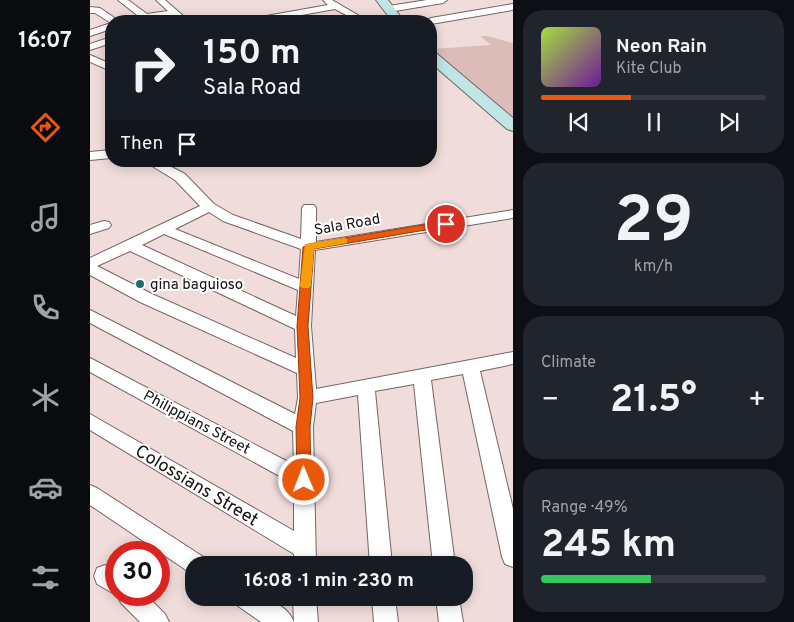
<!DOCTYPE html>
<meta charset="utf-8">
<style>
:root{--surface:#171b24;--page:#20242c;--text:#f1f3f6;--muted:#9ea1a6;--line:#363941;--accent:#ea580c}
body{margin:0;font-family:Overpass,sans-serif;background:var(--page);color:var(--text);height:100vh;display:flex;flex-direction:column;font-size:19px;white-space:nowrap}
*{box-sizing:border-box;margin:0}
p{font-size:16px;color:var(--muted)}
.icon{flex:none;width:28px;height:28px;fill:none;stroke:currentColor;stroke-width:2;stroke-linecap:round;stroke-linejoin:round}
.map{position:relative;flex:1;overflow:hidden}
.panel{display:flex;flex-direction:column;gap:10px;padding:10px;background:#0d0f14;width:281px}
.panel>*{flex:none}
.hud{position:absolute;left:15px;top:15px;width:332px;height:152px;border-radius:20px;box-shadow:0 2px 12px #0003;background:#171b24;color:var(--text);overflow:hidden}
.speed{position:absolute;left:15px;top:541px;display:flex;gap:10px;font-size:25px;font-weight:700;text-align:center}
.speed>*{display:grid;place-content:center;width:65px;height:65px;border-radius:50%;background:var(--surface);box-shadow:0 2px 12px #0003;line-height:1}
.speed .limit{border:8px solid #d22;background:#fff;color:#111}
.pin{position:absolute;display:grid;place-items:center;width:42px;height:42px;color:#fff;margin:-21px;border:2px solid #fff;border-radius:50%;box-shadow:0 1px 5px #0007}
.me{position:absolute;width:55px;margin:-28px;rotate:359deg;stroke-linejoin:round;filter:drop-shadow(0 0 4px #0008)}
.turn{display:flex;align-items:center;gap:18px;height:105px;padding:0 15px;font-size:22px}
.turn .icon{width:65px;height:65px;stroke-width:2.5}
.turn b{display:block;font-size:35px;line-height:42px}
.then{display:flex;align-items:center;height:48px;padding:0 15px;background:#0003;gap:10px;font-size:19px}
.big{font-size:38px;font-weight:700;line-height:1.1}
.panel .tile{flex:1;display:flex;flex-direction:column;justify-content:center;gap:8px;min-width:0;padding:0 18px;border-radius:20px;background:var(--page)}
.panel .dial{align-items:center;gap:0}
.dial b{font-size:65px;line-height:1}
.song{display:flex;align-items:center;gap:15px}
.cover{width:60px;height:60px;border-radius:8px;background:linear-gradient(135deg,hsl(80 70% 55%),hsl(280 70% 35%))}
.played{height:5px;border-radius:2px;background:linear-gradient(90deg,var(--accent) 40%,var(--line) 40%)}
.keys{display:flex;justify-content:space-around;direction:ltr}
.heat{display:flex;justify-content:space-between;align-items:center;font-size:28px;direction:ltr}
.charge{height:8px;border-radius:4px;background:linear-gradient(90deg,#34c759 49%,var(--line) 0)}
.trip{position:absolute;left:95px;top:556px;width:288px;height:50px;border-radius:20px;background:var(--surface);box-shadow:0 2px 12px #0003;font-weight:700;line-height:50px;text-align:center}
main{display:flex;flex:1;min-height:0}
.tab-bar{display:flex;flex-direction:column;width:90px;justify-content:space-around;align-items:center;background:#090b0e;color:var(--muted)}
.tab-bar .icon{width:35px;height:35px}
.tab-bar .on{color:var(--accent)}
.tab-bar b{font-size:22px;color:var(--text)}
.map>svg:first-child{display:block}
</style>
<main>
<nav class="tab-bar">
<b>16:07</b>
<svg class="icon on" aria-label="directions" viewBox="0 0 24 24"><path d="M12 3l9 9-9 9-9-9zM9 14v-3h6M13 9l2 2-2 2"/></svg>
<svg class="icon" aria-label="music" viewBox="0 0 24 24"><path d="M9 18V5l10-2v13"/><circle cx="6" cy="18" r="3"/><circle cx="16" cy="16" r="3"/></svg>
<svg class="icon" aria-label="phone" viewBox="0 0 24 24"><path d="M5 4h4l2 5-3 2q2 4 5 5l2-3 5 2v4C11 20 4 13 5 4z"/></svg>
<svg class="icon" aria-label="climate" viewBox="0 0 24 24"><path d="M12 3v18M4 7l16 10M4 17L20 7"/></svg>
<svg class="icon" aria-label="car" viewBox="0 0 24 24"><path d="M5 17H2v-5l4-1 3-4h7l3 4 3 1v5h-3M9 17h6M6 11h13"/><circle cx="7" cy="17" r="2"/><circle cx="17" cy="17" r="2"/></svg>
<svg class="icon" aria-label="filters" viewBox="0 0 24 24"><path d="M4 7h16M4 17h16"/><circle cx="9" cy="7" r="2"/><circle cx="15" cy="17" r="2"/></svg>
</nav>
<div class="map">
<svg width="423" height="622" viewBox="0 0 423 622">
<rect width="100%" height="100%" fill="#f0dddb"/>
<path fill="#dcbcb9" d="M390 36H397L423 43V124L341 56V49L401 45Z"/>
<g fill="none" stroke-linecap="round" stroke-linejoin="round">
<g stroke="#756563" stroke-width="2">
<g id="minor">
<path d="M28 0H38L57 14 78 11 66 0H75L99 21H89L83 16 52 19Z"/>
<path d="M233 0H242L278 21H267L245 9 178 21H160L165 18 238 5Z"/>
<path d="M337 0H357L353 3 299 12 295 9 299 6Z"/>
<path d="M0 7 10 8 29 21H21V23L5 13H0Z"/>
<path d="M21 23V29L0 36V30Z"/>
<path d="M21 37V43L0 50V44Z"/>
<path d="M0 55 21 64V71L0 62Z"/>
<path d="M21 150V158L0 160V152Z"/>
<path d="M54 161H70L95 174 124 204 143 215 211 239 212 208 214 205H224L226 208V242L423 210V218L225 250 221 326 226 389 423 352V364L390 371 423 509V567L415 564 412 557 373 374 341 380 365 565H343L324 384 285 391 302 565H280L268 395 226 403 223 427 226 565H204V554L0 430V414L204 531V484L0 372V358L204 465 203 431 0 323V310L205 414 208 398 207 373 50 302 0 275V258L110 206 85 180ZM119 212 133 221 211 249 209 279 85 229ZM74 234 208 290 206 316 52 245ZM40 251 205 329 206 358 62 294 7 266Z"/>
<path d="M14 221 19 222 21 225 19 228 0 234V225Z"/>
<path d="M0 485 7 488 115 558 118 565H104V574L99 572 0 505Z"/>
<path d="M15 565 26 571V595L7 584 4 576 7 568Z"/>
<path d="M27 595H56L75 614 79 622H50L31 603Z"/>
<path d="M144 598C166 595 194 599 204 622H171L148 606Z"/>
<path d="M203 598H226L228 622H204Z"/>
<path d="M282 598H305L308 622H284Z"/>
<path d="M346 598H369L373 622H349Z"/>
</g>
</g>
<g stroke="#756563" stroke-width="2">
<path id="tertiary" d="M423 4V10L341 24V21H335L341 18Z"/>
</g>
<g stroke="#756563" stroke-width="2">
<g id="secondary">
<path d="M286 0H298L314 21H302Z"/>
<path d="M341 52 346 53 423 118V131L417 129 341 63Z"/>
</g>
</g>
<use href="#minor" fill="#fff" fill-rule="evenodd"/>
<use href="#tertiary" fill="#fff" fill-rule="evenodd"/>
<use href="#secondary" fill="#c1e5e5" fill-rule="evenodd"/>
</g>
<path fill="#ea580c" stroke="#983908" d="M356 221 361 224 359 226 224 249 218 326 223 398 220 427 221 480 219 485 214 486 209 485 207 480 206 427 210 398 207 326 213 247 219 244Z"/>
<path fill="#f59e0b" d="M254 238 257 239V243L224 249 221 286 219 288H212L210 286 215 244Z"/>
<circle fill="#216d6c" stroke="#fff" stroke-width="2" cx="50" cy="284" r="5"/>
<g text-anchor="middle" stroke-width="4" stroke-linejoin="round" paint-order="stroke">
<g font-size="15" fill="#16100f" stroke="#fff">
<text transform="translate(257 224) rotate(-10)" y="5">Sala Road</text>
<text transform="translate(107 422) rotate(28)" y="5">Philippians Street</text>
</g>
<g font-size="15" fill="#16100f" stroke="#fff" text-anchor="start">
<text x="60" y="289">gina baguioso</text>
</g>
<g font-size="18" fill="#16100f" stroke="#fff">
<text transform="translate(107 485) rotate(31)" y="6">Colossians Street</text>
</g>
</g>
</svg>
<div class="speed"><div class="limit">30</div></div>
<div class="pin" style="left:356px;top:224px;background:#d93025"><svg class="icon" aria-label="arrive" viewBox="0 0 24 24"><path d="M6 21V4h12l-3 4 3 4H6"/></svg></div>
<svg class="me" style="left:214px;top:480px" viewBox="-20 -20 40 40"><circle r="17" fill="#ea580c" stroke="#fff" stroke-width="3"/><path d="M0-11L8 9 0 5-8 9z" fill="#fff"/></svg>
<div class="trip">16:08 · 1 min · 230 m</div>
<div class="hud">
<div class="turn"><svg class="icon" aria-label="right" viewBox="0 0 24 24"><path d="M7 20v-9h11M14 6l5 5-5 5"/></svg><div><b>150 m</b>Sala Road</div></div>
<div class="then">Then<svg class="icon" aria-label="arrive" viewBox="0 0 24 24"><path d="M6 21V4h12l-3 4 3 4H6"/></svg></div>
</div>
</div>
<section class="panel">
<div class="tile">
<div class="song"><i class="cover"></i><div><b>Neon Rain</b><p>Kite Club</p></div></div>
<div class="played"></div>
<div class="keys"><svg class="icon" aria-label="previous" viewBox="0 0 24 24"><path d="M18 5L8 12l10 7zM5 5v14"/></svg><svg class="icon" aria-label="pause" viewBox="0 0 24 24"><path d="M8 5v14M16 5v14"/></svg><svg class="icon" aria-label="next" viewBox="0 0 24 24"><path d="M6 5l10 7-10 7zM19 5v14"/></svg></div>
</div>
<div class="tile dial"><b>29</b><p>km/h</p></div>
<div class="tile"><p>Climate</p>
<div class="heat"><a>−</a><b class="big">21.5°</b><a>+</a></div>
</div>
<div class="tile"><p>Range · 49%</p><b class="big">245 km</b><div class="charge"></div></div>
</section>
</main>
